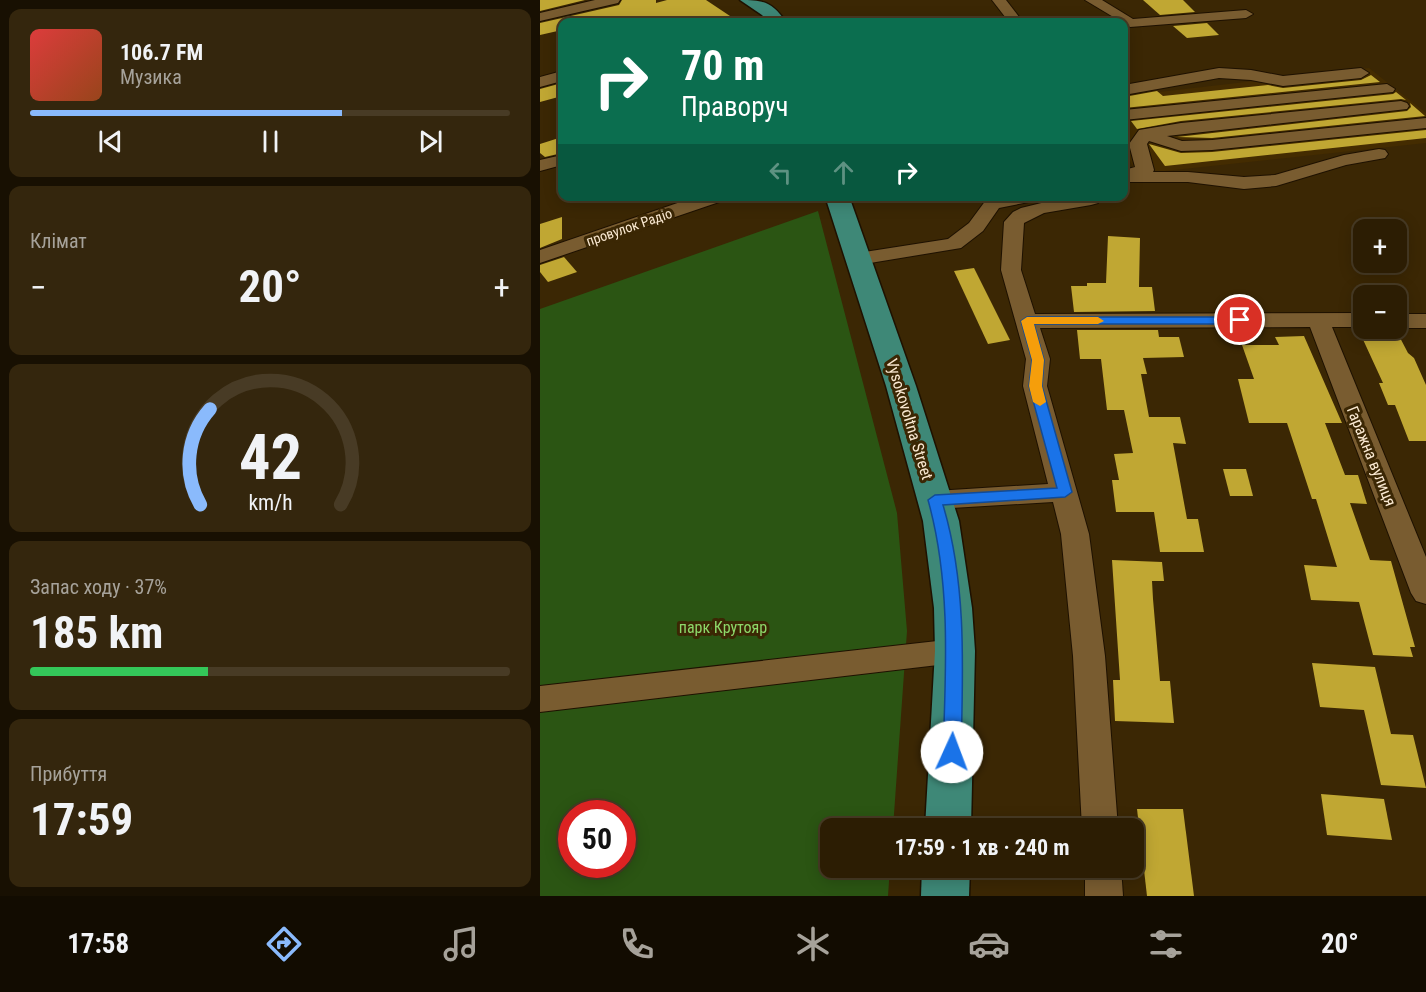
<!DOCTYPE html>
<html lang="uk">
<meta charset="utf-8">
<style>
:root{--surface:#2c1d03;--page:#34260d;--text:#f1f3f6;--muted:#a6a29a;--line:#483b25;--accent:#8abafc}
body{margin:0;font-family:"Roboto Condensed",sans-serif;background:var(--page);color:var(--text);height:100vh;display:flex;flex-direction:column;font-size:22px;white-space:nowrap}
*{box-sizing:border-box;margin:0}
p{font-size:20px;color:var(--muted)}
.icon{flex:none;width:33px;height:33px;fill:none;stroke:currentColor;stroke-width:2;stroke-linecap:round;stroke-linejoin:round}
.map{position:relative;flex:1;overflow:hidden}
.side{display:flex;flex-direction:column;gap:9px;padding:9px;background:#181002;width:540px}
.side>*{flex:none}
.hud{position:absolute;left:18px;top:18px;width:570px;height:183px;border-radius:12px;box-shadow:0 3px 15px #0003,0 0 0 2px var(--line);background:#0b6e4f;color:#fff;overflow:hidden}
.fabs{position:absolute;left:813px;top:219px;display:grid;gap:12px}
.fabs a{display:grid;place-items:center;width:54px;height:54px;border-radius:12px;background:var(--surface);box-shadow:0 3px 15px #0003,0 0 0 2px var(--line);font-size:30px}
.speed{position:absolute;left:18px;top:800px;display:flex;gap:12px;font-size:30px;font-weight:700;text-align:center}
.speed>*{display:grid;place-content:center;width:78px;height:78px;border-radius:50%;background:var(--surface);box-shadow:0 3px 15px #0003,0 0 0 2px var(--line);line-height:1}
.speed .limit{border:9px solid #d22;background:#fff;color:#111}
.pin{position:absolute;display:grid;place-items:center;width:51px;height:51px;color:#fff;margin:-26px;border:3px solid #fff;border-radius:50%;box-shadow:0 2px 6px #0007}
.me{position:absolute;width:66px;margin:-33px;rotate:2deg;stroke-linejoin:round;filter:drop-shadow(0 0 4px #0008)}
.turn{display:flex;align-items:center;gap:21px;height:126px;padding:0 24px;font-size:27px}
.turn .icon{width:78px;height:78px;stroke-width:2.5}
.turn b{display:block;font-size:42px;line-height:51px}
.lanes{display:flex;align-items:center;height:57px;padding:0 24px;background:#0003;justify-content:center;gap:30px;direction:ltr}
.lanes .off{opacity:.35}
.big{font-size:45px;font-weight:700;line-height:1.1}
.side .tile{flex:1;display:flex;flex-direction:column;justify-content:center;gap:9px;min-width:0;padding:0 21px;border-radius:12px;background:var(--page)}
.side .dial{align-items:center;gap:0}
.dial svg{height:156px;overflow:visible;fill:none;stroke:var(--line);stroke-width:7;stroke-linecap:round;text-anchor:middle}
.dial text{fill:var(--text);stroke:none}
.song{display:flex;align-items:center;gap:18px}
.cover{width:72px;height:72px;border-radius:9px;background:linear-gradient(135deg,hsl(0 70% 55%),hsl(20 70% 35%))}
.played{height:6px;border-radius:3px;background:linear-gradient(90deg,var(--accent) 65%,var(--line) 65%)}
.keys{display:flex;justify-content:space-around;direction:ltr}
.heat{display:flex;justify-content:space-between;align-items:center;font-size:33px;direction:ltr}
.charge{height:9px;border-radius:4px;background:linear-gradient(90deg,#34c759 37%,var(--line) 0)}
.trip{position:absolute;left:280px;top:818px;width:324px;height:60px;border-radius:12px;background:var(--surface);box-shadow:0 3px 15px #0003,0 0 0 2px var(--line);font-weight:700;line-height:60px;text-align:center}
.dock{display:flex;height:96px;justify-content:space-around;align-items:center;background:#120c01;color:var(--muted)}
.dock .icon{width:42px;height:42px}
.dock .current{color:var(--accent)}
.dock b{font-size:27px;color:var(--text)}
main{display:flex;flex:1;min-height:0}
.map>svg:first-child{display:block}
</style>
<main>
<section class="side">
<div class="tile">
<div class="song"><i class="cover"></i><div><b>106.7 FM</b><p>Музика</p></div></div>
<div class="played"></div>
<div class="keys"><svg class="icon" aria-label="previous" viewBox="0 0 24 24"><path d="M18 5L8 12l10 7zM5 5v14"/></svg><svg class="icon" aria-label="pause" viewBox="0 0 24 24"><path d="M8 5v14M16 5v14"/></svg><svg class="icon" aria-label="next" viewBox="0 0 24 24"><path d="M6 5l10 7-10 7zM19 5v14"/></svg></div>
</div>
<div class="tile"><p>Клімат</p>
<div class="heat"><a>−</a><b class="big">20°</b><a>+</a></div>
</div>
<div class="tile dial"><svg viewBox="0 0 100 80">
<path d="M14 69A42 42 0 1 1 86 69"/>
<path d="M14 69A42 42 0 0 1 19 20" stroke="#8abafc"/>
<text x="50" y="56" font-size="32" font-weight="700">42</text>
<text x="50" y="72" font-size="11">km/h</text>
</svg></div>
<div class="tile"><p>Запас ходу · 37%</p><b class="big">185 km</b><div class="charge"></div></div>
<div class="tile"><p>Прибуття</p><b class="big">17:59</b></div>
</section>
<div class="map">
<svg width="886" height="896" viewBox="0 0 886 896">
<rect width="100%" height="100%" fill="#3b2704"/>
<path fill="#442c01" d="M829 68 886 113V143L597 174 584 150V96Z"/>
<path fill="#2b5513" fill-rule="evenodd" d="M278 211 357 513 367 631 353 828H291V867H350L348 896H0V309ZM32 813H82V864H32Z"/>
<g fill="#c0a733">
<path d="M0 0H45L0 11Z"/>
<path d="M82 0H116V3L127 0H166L199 22H68L67 20 55 22H22V30L0 35V23L79 5Z"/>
<path d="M603 0H643L655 12 620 15Z"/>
<path d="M667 23 679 35 647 38 633 26Z"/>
<path d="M831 75 840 82 584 108V97L617 91 623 96 728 85 743 88 821 80Z"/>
<path d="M22 83V96L0 102V89Z"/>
<path d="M856 92 866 100 861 99 641 121 597 129 591 121 853 94Z"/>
<path d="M870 103 885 116 672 138 637 137 867 111 871 107Z"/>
<path d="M886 130V138L625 166 609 144 641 153 672 152Z"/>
<path d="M22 137V153L5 157 0 153V144Z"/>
<path d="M22 217V239L0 248V224Z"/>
<path d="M568 236 600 238 599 287H612L615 311 534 312 531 286H547V283H566Z"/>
<path d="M24 257 37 272 8 282 0 272V265Z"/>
<path d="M434 268 470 340 448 344 414 271Z"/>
<path d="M537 330H618L619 337H639L644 357 603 358 607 374H601L609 417H640L646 444 633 443 647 519H658L664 552H620L614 512H576L572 480H579L574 454 593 453 584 410H567L561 359H540Z"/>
<path d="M857 332 868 353 874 358 886 385V441H869L855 405H848L839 383H843L820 333Z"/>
<path d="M764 336 802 423H785L805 475H818L827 504 810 503 830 560 851 561 875 647H870L873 657 833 655 819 602 771 600 764 565 797 567 776 499H772L747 423H709L698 379H714L702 345H739L735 337Z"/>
<path d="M683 469H706L713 496H690Z"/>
<path d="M572 560 622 562 624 581H612L613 599 620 681H630L634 723 575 721 573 680H580Z"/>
<path d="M772 663 835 667 851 734 873 735 886 788 841 785 824 710 780 707Z"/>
<path d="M781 794 844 799 852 840 787 835Z"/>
<path d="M597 809H643L654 896H607Z"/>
</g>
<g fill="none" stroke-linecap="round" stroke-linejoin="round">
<g stroke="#1e1100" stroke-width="2">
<g id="minor">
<path d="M55 0H80L78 3 0 21V13Z"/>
<path d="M452 0H466L483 22H469Z"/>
<path d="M545 0H562L593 19 706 10 713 14 706 18 590 27Z"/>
<path d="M679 68 711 70 743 76 821 68 829 73 821 78 743 86 711 80 679 78 584 95V85Z"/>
<path d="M22 71V81L0 87V77Z"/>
<path d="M847 84 855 89 853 92 584 120V110Z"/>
<path d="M861 101 867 103 869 106 867 109 627 136 642 141 672 140 886 118V128L672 150 641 151 609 141 607 144 614 170 613 172H648L704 177 735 175 804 155 839 149 845 150 848 154 845 158 806 165 736 186 704 189 648 182H584V170L595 167 589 144 599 130 641 123Z"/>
<path d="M22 155V165L0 171V160Z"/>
<path d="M158 196H187L185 200 0 263V250Z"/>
<path d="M462 196H501L499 200 459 208 443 231 421 248 318 265 311 263 308 259 311 255 318 253 408 239 429 223 446 200Z"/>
<path d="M530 196H559L560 199 558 203 551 205 504 213 484 223 481 270 495 314 824 313V327H792L886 557V604L876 601 871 593 770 327 500 328 510 359 507 386 549 534 565 656 578 828H542L533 656 521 534 513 502 395 509 385 507 382 500 385 493 395 491 508 484 483 386 486 359 461 270 464 222 473 212 481 208Z"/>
<rect x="856" y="314" width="30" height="14"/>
<path d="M415 639 426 642 430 651 426 660 415 663 0 712V686Z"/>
<path d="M545 867H581L583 896H545Z"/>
</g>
</g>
<g stroke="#1e1100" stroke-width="3">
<g id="major">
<path d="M200 0C224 0 232 2 246 22H228L222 15Z"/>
<path d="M285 196H309L376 386 419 521 432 608 435 651 431 828H385L395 651 394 608 383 521 346 386Z"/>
<path d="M382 867H430L429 896H381Z"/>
</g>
</g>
<use href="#minor" fill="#795c30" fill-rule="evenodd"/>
<use href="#major" fill="#3e8877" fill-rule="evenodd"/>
</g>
<path fill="#1a73e8" stroke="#114b97" stroke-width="1.5" d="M487 317H700L706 320 700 324H494L504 360 502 386 532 492 525 497 403 505C427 585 423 670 421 752L418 757 412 760 405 757 403 752C406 668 411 582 388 500L395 495 517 488 489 386 492 360 481 321Z"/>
<path fill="#f59e0b" d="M487 317H558L564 321 558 324H494L504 360 502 386 506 402 500 406 493 402 489 386 492 360 481 321Z"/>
<g text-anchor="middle" stroke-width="6" stroke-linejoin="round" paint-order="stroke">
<g font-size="14" fill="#fae9d2" stroke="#3b2704">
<text transform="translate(89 227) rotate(-19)" y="5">провулок Радіо</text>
</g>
<g font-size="16" fill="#fae9d2" stroke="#3b2704">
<text transform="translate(370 419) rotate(73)" y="6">Vysokovoltna Street</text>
<text transform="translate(832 456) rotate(68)" y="6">Гаражна вулиця</text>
</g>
<g font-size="16" fill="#8dd869" stroke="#3b2704">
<text x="183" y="633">парк Крутояр</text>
</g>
</g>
</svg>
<div class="fabs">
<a>+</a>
<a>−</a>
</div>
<div class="speed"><div class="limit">50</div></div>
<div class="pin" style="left:700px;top:320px;background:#d93025"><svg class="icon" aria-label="arrive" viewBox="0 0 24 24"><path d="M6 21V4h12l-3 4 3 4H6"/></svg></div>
<svg class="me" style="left:412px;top:752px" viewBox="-20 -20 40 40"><circle r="19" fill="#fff"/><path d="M0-13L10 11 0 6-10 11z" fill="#1a73e8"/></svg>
<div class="trip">17:59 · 1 хв · 240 m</div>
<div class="hud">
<div class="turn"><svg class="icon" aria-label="right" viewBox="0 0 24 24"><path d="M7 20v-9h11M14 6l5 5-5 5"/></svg><div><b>70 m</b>Праворуч</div></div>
<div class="lanes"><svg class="icon off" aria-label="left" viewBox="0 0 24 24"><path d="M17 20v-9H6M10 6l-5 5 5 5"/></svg><svg class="icon off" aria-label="ahead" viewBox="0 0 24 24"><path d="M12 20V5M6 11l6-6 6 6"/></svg><svg class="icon" aria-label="right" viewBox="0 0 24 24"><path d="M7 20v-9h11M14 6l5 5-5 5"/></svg></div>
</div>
</div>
</main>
<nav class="dock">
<b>17:58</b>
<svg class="icon current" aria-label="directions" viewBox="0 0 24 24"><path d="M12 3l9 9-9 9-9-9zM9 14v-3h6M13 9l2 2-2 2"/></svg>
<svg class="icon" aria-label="music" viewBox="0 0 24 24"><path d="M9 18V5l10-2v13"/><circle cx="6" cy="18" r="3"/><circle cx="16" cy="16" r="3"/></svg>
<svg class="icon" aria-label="phone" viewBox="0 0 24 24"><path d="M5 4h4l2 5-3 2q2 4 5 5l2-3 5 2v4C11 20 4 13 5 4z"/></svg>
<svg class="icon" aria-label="climate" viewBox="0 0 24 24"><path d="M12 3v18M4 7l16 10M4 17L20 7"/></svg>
<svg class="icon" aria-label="car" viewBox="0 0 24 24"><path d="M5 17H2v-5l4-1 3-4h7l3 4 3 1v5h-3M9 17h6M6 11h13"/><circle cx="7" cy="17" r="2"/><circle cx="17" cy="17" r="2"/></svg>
<svg class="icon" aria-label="filters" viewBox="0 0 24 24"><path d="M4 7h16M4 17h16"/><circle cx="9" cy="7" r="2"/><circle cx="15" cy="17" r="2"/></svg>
<b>20°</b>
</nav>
